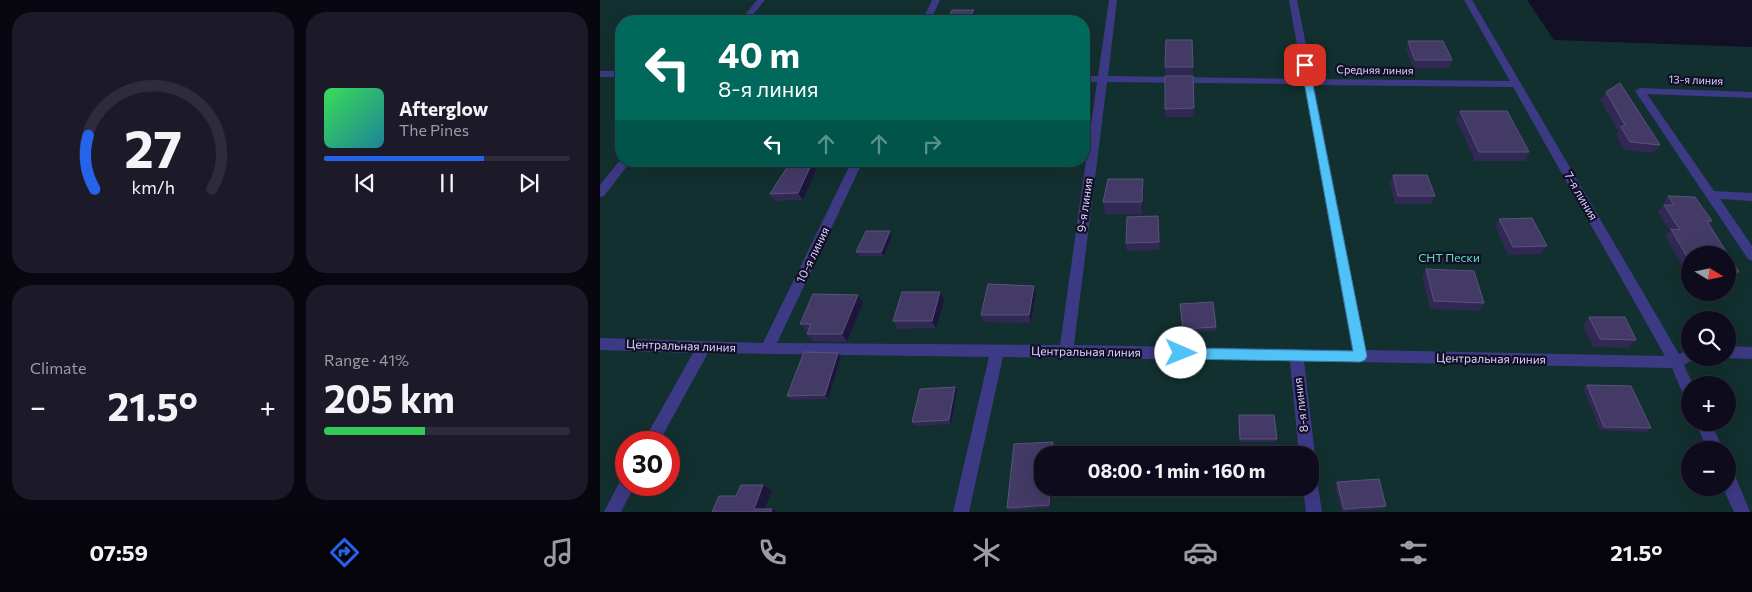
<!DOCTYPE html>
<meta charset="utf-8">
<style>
:root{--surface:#0e0b1c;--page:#1c1929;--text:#f1f3f6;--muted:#9b9ba3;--line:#2e2b3b;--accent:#2563eb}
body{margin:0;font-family:Commissioner,sans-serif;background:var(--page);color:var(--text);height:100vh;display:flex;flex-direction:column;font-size:19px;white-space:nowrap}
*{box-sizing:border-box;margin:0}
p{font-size:16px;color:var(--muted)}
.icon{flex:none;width:28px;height:28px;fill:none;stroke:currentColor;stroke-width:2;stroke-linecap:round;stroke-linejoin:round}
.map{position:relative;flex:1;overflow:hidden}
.drawer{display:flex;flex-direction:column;gap:12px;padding:12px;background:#08060f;width:600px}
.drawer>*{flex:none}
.banner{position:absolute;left:15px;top:15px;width:475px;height:152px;border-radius:20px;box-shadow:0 5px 20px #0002,0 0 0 1px var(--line);background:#00695c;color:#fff;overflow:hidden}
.needle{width:32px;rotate:100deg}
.fabs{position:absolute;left:1081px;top:246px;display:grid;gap:10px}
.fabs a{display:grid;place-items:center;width:55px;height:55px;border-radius:50%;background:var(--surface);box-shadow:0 5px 20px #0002,0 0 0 1px var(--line);font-size:25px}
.speed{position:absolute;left:15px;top:431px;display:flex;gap:10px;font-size:25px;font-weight:700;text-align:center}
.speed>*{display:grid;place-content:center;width:65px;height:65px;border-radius:50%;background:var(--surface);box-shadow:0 5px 20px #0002,0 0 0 1px var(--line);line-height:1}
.speed .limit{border:8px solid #d22;background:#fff;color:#111}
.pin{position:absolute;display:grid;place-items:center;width:42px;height:42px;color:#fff;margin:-21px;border-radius:10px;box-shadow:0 2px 8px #0006}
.me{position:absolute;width:55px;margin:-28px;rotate:91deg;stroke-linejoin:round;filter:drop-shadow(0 0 4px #0008)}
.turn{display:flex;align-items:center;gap:18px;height:105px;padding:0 20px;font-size:22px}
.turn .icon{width:65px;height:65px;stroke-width:2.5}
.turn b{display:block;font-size:35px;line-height:42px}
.lanes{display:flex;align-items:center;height:48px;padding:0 20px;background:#0003;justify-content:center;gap:25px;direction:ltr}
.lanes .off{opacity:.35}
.big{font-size:38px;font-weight:700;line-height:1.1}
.drawer .tile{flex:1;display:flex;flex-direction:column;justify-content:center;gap:8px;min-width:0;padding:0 18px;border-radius:20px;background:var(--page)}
.drawer .dial{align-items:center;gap:0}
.dial svg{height:130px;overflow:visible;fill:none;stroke:var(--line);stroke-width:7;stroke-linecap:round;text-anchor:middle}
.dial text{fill:var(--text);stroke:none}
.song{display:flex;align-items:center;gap:15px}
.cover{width:60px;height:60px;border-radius:8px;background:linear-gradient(135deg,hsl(130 70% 55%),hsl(190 70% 35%))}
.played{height:5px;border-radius:2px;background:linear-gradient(90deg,var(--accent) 65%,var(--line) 65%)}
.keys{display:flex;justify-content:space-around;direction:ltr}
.heat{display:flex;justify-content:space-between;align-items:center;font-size:28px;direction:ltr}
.charge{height:8px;border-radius:4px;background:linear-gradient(90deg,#34c759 41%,var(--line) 0)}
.drawer .tiles{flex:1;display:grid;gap:12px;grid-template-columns:repeat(2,1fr)}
.trip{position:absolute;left:434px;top:446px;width:285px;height:50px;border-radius:20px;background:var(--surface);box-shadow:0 5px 20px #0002,0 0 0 1px var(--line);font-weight:700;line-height:50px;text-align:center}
.dock{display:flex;height:80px;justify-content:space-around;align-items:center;background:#06040b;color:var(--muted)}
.dock .icon{width:35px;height:35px}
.dock .on{color:var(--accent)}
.dock b{font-size:22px;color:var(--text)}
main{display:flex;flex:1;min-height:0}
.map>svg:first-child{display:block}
</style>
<main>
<section class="drawer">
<div class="tiles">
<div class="tile dial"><svg viewBox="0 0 100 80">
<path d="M14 69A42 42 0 1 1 86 69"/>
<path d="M14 69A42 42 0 0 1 10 36" stroke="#2563eb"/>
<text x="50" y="56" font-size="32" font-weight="700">27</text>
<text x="50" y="72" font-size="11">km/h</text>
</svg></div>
<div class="tile">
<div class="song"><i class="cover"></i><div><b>Afterglow</b><p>The Pines</p></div></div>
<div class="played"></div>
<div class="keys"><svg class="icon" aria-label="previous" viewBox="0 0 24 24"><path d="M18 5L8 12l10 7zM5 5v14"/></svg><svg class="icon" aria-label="pause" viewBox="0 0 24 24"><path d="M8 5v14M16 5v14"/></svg><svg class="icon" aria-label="next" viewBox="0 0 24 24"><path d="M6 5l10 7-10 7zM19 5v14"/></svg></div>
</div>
<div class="tile"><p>Climate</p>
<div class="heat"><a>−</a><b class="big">21.5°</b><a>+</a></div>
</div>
<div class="tile"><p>Range · 41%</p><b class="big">205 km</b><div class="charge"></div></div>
</div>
</section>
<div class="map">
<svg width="1152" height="512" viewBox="0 0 1152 512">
<rect width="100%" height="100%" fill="#130f26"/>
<path fill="#12302f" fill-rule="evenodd" d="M0 0H927L954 40 1152 47V512H0ZM21 21H484V161H21ZM1090 255H1128V292H1090ZM1090 320H1128V358H1090ZM1090 385H1128V422H1090ZM26 442H69V485H26ZM1090 450H1128V488H1090ZM442 455H710V488H442Z"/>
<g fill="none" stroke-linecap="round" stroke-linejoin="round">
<g fill="#3d3a85" fill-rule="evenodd">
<path d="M157 0H165L148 21H140Z"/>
<path d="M332 0H340L330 21H322Z"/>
<path d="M509 0H517L508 76 703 79 689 0H697L713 79 910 81 864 0H872L1079 354 1090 349V358H1096L1084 365 1093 385H1090V401L1085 399 1072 368 704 361 715 455 710 461V455H699L690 361 403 357 369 512H353L389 357 108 353 59 442H43L93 353 0 350V338L163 343 252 161H263L177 343 460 345 497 82H484V76H498ZM507 82 704 84 752 350 474 345ZM714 85 913 87 1065 356 766 350Z"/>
<rect x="0" y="71" width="21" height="6"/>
<path d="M1040 88 1152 92V98L1047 94 1114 191 1152 193V201L1120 199 1152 246V261L1148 259 1035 91Z"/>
<path d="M21 159V161H31L4 196 0 197V185Z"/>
<path d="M1128 346 1152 347V359L1126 358Z"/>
<path d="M1096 422H1111L1123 450H1107Z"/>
<path d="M1128 471 1134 473 1150 512H1134L1123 488H1128Z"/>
<path d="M710 472 716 474 722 512H706L703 488H710Z"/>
<path d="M26 477V485H35L21 512H4L21 479Z"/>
</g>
</g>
<g fill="#312854">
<path d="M566 40 593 67V75H565Z"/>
<path d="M808 41 852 60 849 68H813L806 49Z"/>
<path d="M565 76 594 108 593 117H565Z"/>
<path d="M1006 92 1060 145 1053 153 1024 150 1016 135 1018 131 1000 100Z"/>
<path d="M860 111 929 152 925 161H875L856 119Z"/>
<path d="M191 161H220L203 200 175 201 170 194Z"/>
<path d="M793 175 835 196 831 204H795L790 183Z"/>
<path d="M544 191 542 214H505L503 202Z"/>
<path d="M1068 196 1112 221 1109 224 1139 272 1132 279H1128V255H1090V277H1088L1065 236 1070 231 1058 212 1063 205V204Z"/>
<path d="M558 216 560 250 527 251 526 243Z"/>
<path d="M899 219 947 246 941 254 908 255 895 227Z"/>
<path d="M292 235 284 256H259L256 252Z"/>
<path d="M826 269 884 303 879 311 830 309 822 277Z"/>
<path d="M436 294 431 323 384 322 381 315Z"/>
<path d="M344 300 336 328 298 329 293 321Z"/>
<path d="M263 303 247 342 213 341 207 334 208 331H206L200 324Z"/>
<path d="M580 304 616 327 615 331 583 333Z"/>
<path d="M989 317 1036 340 1028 348 993 347 983 325Z"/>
<path d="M238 353 241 357 228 399 191 400 187 396Z"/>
<path d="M987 385 1051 428 1046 432 1000 430 983 388Z"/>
<path d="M357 391 351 424 315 426 312 422Z"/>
<path d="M639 415 677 439 676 442H639L638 418Z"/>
<path d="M453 442 454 446 442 488H452L450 508 409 511 407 508Z"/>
<path d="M737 482 786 506 784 509 742 512 735 486Z"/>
</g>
<g fill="#1d163a">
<path d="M374 10 376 19 375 21H368Z"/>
<path d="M213 161H220L203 200 198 193Z"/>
<path d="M543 179 544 191 542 214V202Z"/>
<path d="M290 231 292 235 284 256 281 252Z"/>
<path d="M434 286 436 294 431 323 429 315Z"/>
<path d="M340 292 344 300 336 328 332 321Z"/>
<path d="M258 295 263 303 247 342 242 334Z"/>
<path d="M238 353 241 357 228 399 225 395Z"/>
<path d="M355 387 357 391 351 424 349 420Z"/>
<path d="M453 442 454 446V455H452Z"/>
<path d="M163 485 172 491 163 512 154 509Z"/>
<path d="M450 488H452L450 508 449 505Z"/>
<path d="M172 509 177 512H171Z"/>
</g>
<g fill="#433a66" stroke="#5a527e">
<path d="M352 10H374L368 21H344L347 16H349Z"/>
<path d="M566 40H592L593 67H565Z"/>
<path d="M808 41H843L852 60H815Z"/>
<path d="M565 76H593L594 108 565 109Z"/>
<path d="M1020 83 1060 145 1030 142 1021 127 1025 125 1006 92Z"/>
<path d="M860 111H907L929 152H879Z"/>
<path d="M191 161H213L198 193 170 194Z"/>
<path d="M793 175H827L835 196H798Z"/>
<path d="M508 179H543L542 202H503Z"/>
<path d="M1068 196 1095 197 1112 221H1107L1139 272H1128V255H1090V262L1071 229 1080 230 1064 205H1074Z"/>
<path d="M558 216 559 242 526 243 527 217Z"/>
<path d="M932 218 947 246 913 247 899 219Z"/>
<path d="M266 231H290L281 252H256Z"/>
<path d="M826 269 874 271 884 303 834 301Z"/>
<path d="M388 284 434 286 429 315H381Z"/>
<path d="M302 292H340L332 321H293Z"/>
<path d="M213 294 258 295 242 334H207L211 324H200Z"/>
<path d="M613 302 616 327 583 329 580 304Z"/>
<path d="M989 317H1025L1036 340 1000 339Z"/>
<path d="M204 352 238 353 225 395 187 396Z"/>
<path d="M987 385 1031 386 1051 428 1004 427Z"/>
<path d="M355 387 349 420 312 422 320 389Z"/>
<path d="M639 415H674L677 439H640Z"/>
<path d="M453 442 452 455H442V488H450L449 505 407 508 414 444Z"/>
<path d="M779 479 786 506 744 509 737 482Z"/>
<path d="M141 485H163L154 509H172L171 512H112L119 496H136Z"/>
</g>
<path fill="#4fc3f7" stroke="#337fa1" d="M705 63 709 65 767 356 765 360 760 362 581 359 576 357 574 353 576 349 581 348 753 351 701 65Z"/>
<g text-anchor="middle" stroke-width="4.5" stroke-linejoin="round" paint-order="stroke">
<g font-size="11" fill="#d9d4ff" stroke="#130f26">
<text transform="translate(775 70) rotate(1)" y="4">Средняя линия</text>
<text transform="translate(1096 80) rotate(2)" y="4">13-я линия</text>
</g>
<g font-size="12" fill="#d9d4ff" stroke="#130f26">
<text transform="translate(981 196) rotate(60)" y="4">7-я линия</text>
<text transform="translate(485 205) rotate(-82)" y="4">9-я линия</text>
<text transform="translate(213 255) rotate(-64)" y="4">10-я линия</text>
<text transform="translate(81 346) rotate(2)" y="4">Центральная линия</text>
<text transform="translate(486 352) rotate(1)" y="4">Центральная линия</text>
<text transform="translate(891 359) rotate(1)" y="4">Центральная линия</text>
<text transform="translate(701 405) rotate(-97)" y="4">8-я линия</text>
</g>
<g font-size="12" fill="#5fe0c0" stroke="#130f26">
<text x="849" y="262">СНТ Пески</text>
</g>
</g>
</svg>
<div class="fabs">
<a><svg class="needle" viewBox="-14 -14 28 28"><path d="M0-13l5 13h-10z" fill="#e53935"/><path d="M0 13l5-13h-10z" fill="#9b9ba3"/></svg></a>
<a><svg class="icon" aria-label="search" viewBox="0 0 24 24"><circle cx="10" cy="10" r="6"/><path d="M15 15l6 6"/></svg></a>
<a>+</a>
<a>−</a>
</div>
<div class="speed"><div class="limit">30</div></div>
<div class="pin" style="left:705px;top:65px;background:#d93025"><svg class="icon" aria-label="arrive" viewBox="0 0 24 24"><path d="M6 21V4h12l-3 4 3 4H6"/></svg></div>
<svg class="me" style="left:581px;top:353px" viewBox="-20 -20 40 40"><circle r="19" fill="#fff"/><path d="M0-13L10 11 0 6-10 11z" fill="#4fc3f7"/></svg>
<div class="trip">08:00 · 1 min · 160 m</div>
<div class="banner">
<div class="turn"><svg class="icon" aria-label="left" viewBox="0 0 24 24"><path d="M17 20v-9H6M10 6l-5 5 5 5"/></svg><div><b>40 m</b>8-я линия</div></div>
<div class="lanes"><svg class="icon" aria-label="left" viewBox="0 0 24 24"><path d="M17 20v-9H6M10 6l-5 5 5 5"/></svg><svg class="icon off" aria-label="ahead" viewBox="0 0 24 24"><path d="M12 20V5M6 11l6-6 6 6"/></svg><svg class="icon off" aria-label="ahead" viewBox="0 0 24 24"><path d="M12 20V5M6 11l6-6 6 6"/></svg><svg class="icon off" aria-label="right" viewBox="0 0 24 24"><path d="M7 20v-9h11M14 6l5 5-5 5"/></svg></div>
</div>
</div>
</main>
<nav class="dock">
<b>07:59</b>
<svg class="icon on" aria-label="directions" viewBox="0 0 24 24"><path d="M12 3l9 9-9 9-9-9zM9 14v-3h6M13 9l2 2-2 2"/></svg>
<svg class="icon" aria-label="music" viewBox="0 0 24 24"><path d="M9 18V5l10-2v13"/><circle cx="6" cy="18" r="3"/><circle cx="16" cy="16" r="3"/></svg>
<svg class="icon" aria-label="phone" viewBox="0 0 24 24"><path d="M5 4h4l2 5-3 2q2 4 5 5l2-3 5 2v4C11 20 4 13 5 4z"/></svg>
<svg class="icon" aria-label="climate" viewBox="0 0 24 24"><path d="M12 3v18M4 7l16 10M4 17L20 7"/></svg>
<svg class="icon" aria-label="car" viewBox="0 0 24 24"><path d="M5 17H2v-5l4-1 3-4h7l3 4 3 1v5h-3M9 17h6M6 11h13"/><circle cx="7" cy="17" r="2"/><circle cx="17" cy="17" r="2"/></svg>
<svg class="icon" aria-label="filters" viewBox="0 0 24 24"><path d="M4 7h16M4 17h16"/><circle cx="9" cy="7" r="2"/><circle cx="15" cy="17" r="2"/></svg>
<b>21.5°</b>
</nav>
